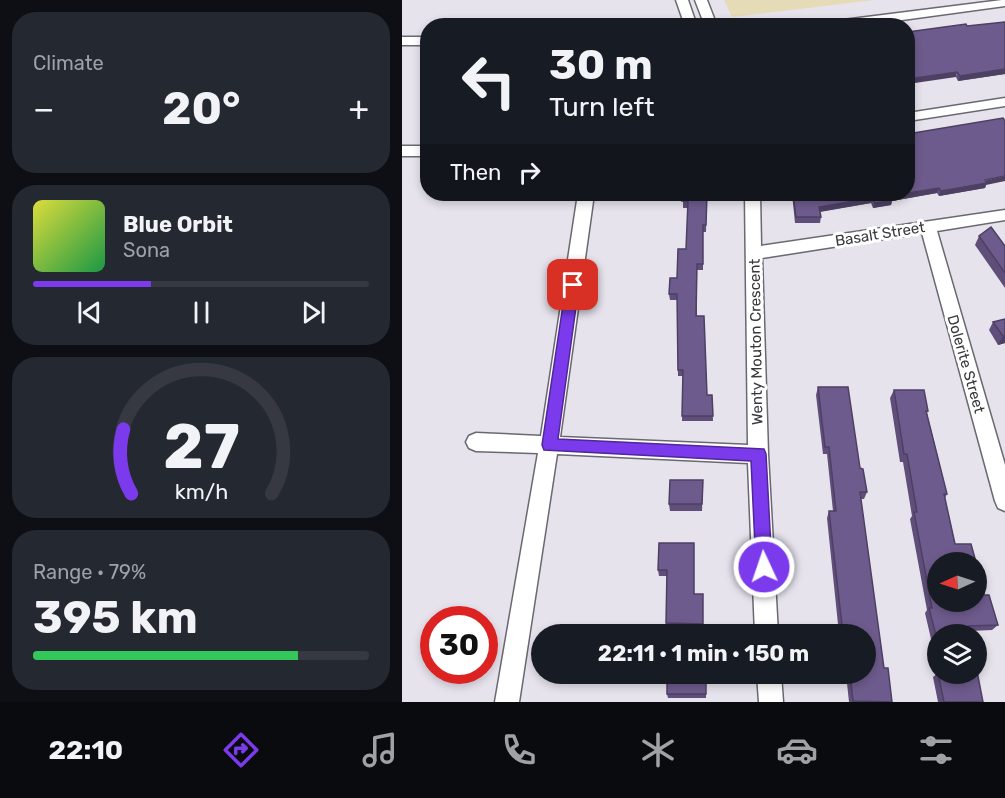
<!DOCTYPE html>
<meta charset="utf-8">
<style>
:root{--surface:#171b24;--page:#242831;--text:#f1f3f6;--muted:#9ea1a6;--line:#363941;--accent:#7c3aed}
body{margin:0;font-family:Rubik,sans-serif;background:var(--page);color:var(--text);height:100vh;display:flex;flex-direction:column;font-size:22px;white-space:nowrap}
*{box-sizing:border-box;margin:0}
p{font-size:20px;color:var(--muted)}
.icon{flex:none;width:33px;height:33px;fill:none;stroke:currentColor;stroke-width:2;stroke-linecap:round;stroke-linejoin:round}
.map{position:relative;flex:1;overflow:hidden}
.side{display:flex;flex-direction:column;gap:12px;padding:12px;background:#0d0f14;width:402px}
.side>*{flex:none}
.top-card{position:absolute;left:18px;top:18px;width:495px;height:183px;border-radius:24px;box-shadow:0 3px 9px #0003;background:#171b24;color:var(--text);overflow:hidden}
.needle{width:39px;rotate:267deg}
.fabs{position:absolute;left:525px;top:552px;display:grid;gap:12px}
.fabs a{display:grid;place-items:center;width:60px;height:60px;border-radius:50%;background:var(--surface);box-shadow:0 3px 9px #0003;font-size:30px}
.speed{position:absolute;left:18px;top:606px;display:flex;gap:12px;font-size:30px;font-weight:700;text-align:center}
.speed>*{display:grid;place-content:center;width:78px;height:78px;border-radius:50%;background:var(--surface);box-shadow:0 3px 9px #0003;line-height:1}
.speed .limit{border:9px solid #d22;background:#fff;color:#111}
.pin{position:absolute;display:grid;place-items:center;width:51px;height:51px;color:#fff;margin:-26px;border-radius:12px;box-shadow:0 3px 9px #0006}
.me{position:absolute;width:66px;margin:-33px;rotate:357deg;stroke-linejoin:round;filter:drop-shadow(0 0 4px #0008)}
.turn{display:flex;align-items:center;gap:21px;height:126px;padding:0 30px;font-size:27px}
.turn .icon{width:78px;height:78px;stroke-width:2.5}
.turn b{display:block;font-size:42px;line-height:51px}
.then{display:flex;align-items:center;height:57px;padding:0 30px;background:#0003;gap:12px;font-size:22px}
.big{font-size:45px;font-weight:700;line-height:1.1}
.side .card{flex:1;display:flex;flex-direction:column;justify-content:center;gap:9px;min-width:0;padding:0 21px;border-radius:24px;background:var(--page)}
.side .dial{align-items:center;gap:0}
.dial svg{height:156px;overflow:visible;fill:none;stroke:var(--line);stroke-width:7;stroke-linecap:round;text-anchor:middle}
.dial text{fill:var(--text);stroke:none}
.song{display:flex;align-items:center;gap:18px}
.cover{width:72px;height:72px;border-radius:9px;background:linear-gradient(135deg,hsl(60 70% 55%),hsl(140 70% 35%))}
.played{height:6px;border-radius:3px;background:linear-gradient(90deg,var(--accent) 35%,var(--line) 35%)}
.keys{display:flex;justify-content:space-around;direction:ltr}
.heat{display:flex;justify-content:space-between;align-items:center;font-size:33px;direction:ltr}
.charge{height:9px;border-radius:4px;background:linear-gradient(90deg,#34c759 79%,var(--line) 0)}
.trip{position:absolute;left:129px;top:624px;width:345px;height:60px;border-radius:30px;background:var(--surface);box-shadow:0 3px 9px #0003;font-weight:700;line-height:60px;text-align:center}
.tab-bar{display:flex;height:96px;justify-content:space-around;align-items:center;background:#090b0e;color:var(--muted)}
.tab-bar .icon{width:42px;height:42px}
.tab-bar .on{color:var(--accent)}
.tab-bar b{font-size:27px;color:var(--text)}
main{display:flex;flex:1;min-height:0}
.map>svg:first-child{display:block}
</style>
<main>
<section class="side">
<div class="card"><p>Climate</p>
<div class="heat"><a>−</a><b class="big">20°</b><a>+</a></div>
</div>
<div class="card">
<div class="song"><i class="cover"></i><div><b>Blue Orbit</b><p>Sona</p></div></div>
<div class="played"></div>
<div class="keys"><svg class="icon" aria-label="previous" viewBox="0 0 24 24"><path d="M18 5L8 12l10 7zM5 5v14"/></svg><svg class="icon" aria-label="pause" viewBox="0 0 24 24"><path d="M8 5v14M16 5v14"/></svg><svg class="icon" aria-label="next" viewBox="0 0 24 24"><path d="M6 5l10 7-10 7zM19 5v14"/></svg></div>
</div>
<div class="card dial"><svg viewBox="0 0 100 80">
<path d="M14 69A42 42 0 1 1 86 69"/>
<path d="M14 69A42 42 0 0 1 10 36" stroke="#7c3aed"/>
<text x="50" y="56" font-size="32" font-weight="700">27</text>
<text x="50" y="72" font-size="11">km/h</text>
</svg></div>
<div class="card"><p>Range · 79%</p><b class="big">395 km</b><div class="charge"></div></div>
</section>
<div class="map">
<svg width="603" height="702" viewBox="0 0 603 702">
<rect width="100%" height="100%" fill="#e6e3ed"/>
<path fill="#e5dbb6" d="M322 0H472L330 17Z"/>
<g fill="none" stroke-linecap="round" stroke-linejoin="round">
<g stroke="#6a6870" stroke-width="3">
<g id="minor">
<path d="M274 0H286L295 26H283Z"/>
<path d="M293 0H305L315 26H303Z"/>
<path d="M600 0H603V6L456 26H419L425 22Z"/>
<rect x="0" y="37" width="26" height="8"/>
<path d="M603 98V106L506 121V113Z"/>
<rect x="0" y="146" width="26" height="10"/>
<path d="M176 194H192L158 437 346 445 343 194H358L359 246 603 210V220L535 231 603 465V511L596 508 593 501 520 233 360 258 366 454 376 634H353L346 463 155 454 117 702H93L136 453 74 451 67 448 64 442 67 436 74 433 139 436Z"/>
<path d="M355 674H379L381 702H357Z"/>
</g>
</g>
<use href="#minor" fill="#fff" fill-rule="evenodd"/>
</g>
<g fill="#5f4e79">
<path d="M603 22V74L556 81 554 77 565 26Z"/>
<path d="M506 134 584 185 583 188 537 196 535 193 490 201 489 205 471 208 469 203 418 212 419 217 418 223H393L390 194H385H506Z"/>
<path d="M281 194H305L304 232H301V270H295V316L305 395H310L311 421H280L281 376H276L275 300H268L267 294 275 278 284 249 286 208H281Z"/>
<path d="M577 236 603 246V288L573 245Z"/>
<path d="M603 319V343L596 345 587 330 591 322Z"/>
<path d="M416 387 458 468 465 492 462 499H459L482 668 490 702H447L444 674H464V634H437L425 518 427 511H431L425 454H421L414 395Z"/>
<path d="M492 390 526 411 525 413 545 494 543 498 553 544 582 595 596 625 590 630 568 631 536 634V669L523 613 525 610 508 519 510 516 501 462H498L488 398Z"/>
<path d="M301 480 300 511H268L267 504Z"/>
<path d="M257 543 292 594H301V629L264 628V623L265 576H257L256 570Z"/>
<path d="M536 673 574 674 581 702H536L531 677Z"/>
<path d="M304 674V698H266L265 694Z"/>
</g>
<g fill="#4d4063">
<path d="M603 69V74L556 81 558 76Z"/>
<path d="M555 72 554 77 506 84V79Z"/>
<path d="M603 176V181L584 185 583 188 537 196 539 191Z"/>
<path d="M537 188 535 193 490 201 489 205 471 208 473 203 488 196Z"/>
<path d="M470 198 469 203 416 212 417 207Z"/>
<path d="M601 336H603V343L596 345Z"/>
</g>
<g fill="#6e5b8d" stroke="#4d4063" stroke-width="1.5">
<path d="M603 22V69L558 76 555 72 506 79V32L564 24 565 26Z"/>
<path d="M601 118 603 121V176L583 180 585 183 539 191 537 188 506 193V134Z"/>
<path d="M281 194H305L304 225H301V264H295L294 316H302L305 395H310L311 416H280L281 370H276L275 294H267L268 278H275L276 249H284L286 201H280Z"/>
<path d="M391 194H504L488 196 490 200 473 203 470 198 417 207 419 217H394Z"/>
<path d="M589 227 603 246V273L577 236Z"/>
<path d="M603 319V336H601L591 322Z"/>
<path d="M416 387H446L458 468 461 469 465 492H458L482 668H486L490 702 451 701 448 674H464V634H441L427 511H434L427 447H423Z"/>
<path d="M492 390H522L526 411H524L545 494H542L553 544H569L574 562H536V602H574V564L582 595H587L596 625 567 626 569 634H536V643L527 608H530L512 512H515L505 454H502Z"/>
<path d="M268 480H301L300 504H267Z"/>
<path d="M257 543H292V594H301V624L264 623 265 570H256Z"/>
<path d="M574 666 581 702H542L536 674H574Z"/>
<rect x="265" y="674" width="39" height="20"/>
</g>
<path fill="#7c3aed" stroke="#51269a" stroke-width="1.5" d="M171 280 177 285 156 439 362 449 364 454 370 567 368 573 362 575 356 573 354 567 349 461 142 450 140 445 164 285Z"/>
<g text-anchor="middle" stroke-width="6" stroke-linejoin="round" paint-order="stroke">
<g font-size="15" fill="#39383c" stroke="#fff">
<text transform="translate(478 234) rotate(-9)" y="5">Basalt Street</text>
<text transform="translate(354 342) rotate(-91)" y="5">Wenty Mouton Crescent</text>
<text transform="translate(564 364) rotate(74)" y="5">Dolerite Street</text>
</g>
</g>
</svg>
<div class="fabs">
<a><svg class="needle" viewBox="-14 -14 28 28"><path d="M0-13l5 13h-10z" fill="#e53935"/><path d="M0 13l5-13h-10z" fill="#9ea1a6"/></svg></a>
<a><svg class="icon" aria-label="layers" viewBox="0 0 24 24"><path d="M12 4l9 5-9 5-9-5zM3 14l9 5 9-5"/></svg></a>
</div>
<div class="speed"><div class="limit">30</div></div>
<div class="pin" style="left:171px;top:285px;background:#d93025"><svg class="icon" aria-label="arrive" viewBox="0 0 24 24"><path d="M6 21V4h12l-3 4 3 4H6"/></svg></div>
<svg class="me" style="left:362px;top:567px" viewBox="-20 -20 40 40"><circle r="17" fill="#7c3aed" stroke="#fff" stroke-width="3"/><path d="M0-11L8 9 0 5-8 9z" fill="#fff"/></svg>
<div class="trip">22:11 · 1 min · 150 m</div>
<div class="top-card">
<div class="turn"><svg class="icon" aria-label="left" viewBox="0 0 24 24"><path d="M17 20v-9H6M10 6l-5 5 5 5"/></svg><div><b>30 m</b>Turn left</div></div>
<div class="then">Then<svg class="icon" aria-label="right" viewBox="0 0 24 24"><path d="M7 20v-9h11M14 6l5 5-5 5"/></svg></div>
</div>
</div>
</main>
<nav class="tab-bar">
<b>22:10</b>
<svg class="icon on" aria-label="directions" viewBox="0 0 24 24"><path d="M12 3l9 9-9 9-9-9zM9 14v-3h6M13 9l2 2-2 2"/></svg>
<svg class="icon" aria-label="music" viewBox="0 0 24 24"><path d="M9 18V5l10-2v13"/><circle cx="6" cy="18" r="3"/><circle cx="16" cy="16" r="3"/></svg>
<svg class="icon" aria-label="phone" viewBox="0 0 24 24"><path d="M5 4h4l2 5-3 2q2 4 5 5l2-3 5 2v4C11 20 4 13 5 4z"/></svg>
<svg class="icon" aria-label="climate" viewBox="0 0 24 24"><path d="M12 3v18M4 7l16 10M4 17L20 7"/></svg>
<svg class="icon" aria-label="car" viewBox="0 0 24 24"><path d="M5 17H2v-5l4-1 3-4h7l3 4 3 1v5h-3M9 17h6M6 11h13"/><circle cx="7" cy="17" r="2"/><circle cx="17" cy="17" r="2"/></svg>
<svg class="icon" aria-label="filters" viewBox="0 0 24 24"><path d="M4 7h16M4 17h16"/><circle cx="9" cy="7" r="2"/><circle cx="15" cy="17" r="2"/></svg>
</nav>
